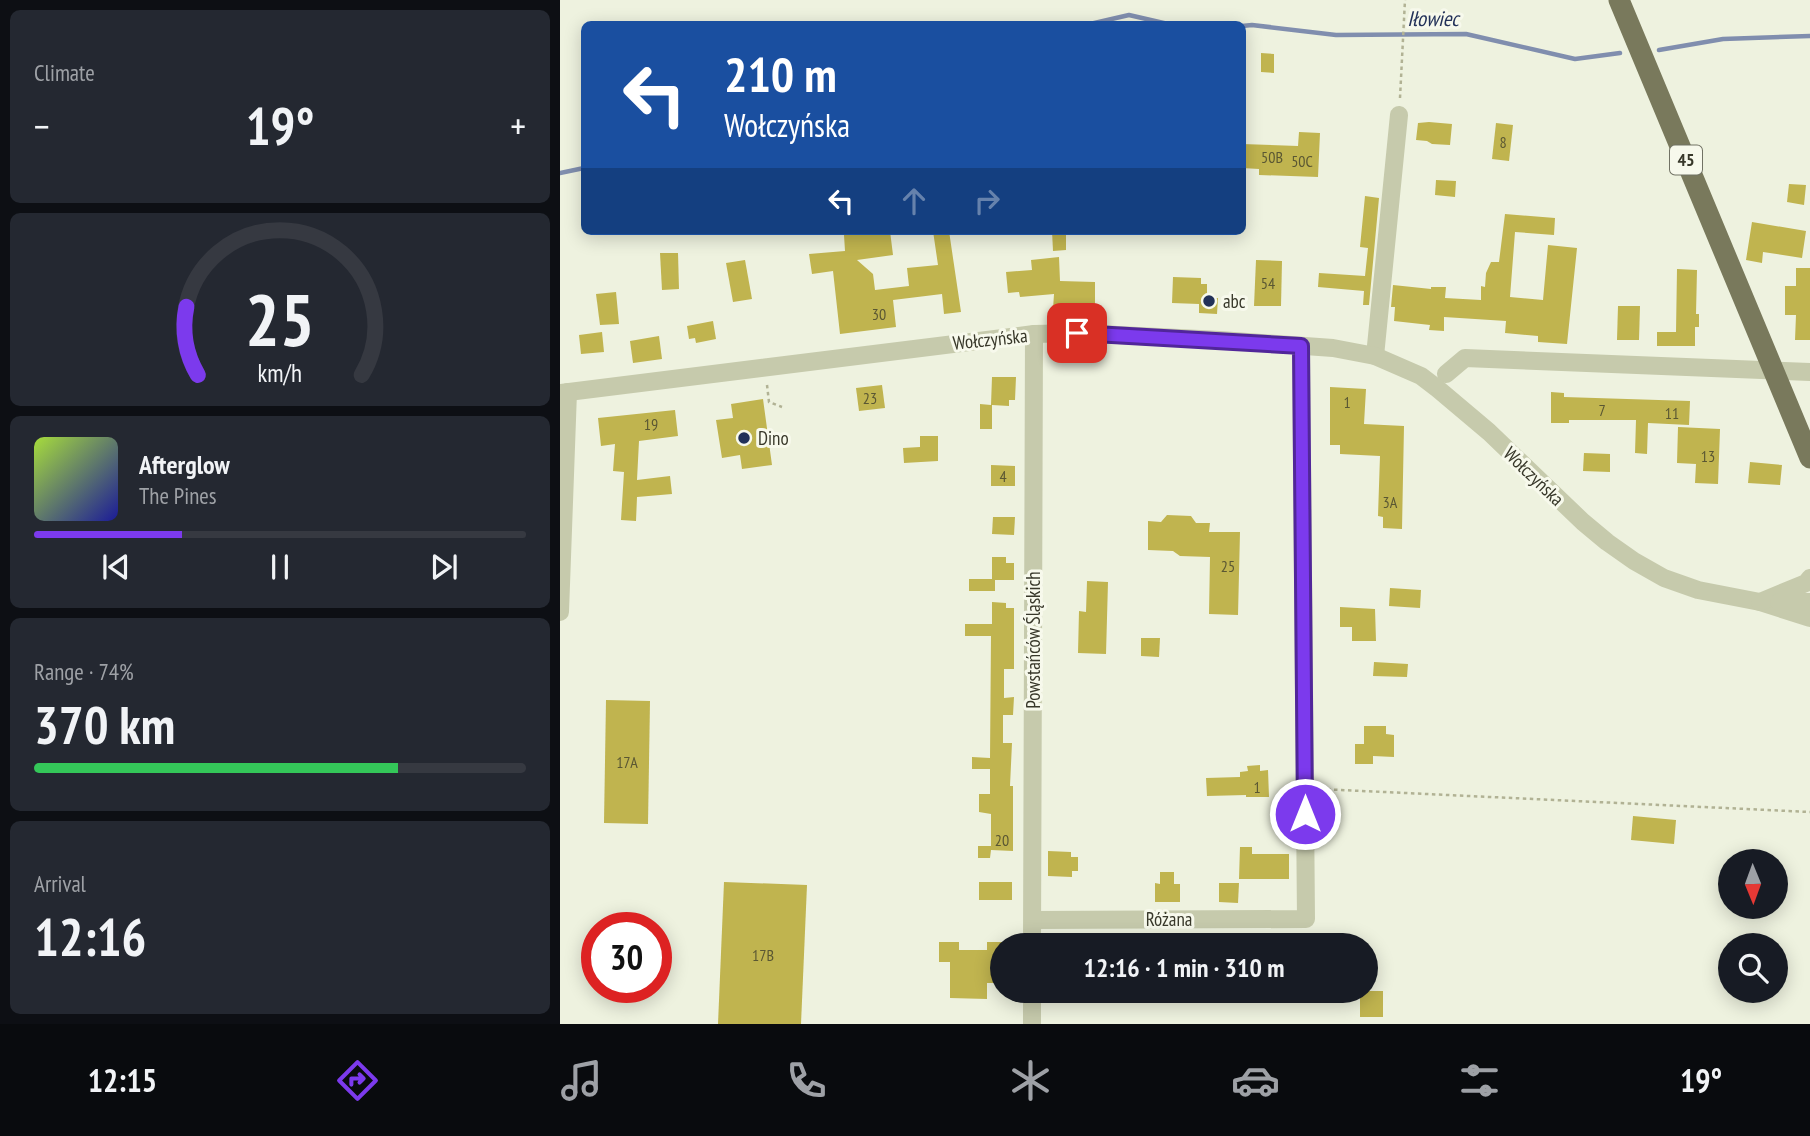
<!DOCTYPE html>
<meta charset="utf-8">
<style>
:root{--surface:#171b24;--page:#242831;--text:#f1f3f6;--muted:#9ea1a6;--line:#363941;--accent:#7c3aed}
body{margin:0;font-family:"PT Sans Narrow",sans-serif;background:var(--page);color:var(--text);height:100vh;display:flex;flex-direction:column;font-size:26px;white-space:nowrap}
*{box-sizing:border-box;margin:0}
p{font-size:23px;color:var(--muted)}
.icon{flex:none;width:38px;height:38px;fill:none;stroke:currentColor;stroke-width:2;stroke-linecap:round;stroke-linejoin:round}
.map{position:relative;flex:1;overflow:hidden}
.drawer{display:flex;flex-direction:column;gap:10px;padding:10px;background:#0d0f14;width:560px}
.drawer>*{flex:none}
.top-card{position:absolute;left:21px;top:21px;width:665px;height:214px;border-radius:10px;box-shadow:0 4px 18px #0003;background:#1a4fa0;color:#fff;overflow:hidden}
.needle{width:46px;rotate:179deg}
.fabs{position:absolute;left:1158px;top:849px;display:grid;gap:14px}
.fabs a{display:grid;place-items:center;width:70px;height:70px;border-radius:50%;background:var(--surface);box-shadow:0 4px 18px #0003;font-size:35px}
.speed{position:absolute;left:21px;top:912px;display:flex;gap:14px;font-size:35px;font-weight:700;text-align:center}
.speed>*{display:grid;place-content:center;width:91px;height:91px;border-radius:50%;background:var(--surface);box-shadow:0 4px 18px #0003;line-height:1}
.speed .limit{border:10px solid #d22;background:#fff;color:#111}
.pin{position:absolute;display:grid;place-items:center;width:60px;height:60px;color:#fff;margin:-30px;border-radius:14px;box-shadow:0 4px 10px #0006}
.me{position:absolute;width:77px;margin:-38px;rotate:0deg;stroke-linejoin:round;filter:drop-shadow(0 0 5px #0008)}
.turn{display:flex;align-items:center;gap:24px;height:147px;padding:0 28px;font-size:32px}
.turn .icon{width:91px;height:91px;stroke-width:2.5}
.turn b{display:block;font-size:49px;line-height:60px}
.lanes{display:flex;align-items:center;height:66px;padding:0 28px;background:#0003;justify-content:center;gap:35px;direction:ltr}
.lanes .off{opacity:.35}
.big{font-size:52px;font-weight:700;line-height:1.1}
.drawer .widget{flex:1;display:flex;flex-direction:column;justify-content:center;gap:10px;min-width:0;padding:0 24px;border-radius:10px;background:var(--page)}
.drawer .dial{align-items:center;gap:0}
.dial svg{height:182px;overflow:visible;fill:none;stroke:var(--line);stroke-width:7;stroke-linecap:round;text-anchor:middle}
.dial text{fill:var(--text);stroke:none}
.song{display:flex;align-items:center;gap:21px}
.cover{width:84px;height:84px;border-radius:10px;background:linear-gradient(135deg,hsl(80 70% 55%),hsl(240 70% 35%))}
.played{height:7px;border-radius:4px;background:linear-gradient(90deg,var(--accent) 30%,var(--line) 30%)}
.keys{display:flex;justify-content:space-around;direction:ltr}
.heat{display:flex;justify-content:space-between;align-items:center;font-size:38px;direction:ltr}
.charge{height:10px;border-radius:5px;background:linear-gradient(90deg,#34c759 74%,var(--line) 0)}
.trip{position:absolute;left:430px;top:933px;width:388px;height:70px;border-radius:35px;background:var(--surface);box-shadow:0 4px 18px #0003;font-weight:700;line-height:70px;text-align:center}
.tab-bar{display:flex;height:112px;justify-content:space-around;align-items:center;background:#090b0e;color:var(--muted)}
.tab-bar .icon{width:49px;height:49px}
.tab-bar .current{color:var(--accent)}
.tab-bar b{font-size:32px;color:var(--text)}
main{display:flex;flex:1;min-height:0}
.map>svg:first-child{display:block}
</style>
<main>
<section class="drawer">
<div class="widget"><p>Climate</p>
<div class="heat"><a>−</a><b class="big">19°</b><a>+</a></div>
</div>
<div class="widget dial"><svg viewBox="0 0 100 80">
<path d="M14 69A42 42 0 1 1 86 69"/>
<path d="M14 69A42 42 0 0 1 9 39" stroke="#7c3aed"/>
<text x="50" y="56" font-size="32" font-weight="700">25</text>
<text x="50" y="72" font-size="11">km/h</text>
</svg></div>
<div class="widget">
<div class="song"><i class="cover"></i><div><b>Afterglow</b><p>The Pines</p></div></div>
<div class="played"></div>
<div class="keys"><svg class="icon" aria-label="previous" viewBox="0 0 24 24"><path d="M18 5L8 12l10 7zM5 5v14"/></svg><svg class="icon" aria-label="pause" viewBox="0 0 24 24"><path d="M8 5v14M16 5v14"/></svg><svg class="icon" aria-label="next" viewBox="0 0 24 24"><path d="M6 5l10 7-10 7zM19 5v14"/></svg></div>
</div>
<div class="widget"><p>Range · 74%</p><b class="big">370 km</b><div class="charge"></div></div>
<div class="widget"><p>Arrival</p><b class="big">12:16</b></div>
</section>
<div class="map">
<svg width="1250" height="1024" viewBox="0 0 1250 1024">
<rect width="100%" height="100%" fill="#eef2df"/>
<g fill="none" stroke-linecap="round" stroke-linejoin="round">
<g stroke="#808eae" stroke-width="4.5">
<path d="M530 24 569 15 608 24"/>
<path d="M682 26 692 25 776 35 906 34 1015 59 1060 53"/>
<path d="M1099 50 1163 39 1250 36"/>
<path d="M0 173 24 168"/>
</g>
</g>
<g fill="#c0b44f">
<path d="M701 53 714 54V73L701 72Z"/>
<path d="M869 122 892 124 890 145 872 144 867 141 856 140 858 123Z"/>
<path d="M936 123 953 125 949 161 932 159Z"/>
<path d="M739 132 760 133 758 177 699 175V169L682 168V144L738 146Z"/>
<path d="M876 180 896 181 895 197 875 195Z"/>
<path d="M1229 184 1246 185 1244 205 1227 202Z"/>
<path d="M805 196 819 198 809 305H803L804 291 758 287 759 273 805 276 808 248 800 247Z"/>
<path d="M945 214 995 218 994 235 955 232 950 297 983 300 988 245 1017 248 1007 344 978 342V336L945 333 946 321 884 317V331L869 330 870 325 834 321 835 307H831L833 285 871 289V287H886L885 298 921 300V286L925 287 926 273 931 262H939Z"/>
<path d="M1192 222 1246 231 1242 258 1203 252 1202 263 1186 260Z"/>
<path d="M314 231H330L333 255 297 260 313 274 315 290 349 286 347 268 378 265 373 231H389L401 312 384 314 382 294 333 300 336 327 280 334 273 271 252 274 249 254 285 251 284 235Z"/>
<path d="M492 231H506V250L493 251Z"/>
<path d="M100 253H118L119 289 102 290Z"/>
<path d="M499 257 500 281 535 282V310L493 309 494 294 460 297 459 292 448 293 446 272 472 270 471 260Z"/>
<path d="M185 260 192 299 173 302 166 263Z"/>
<path d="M696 260 722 261 721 306H694Z"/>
<path d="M1236 268H1250V340H1235L1236 315H1225V286H1236Z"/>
<path d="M1117 269 1137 270 1136 314H1139V327H1135V346H1097V332H1116Z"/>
<path d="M613 277 641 278V284H647V298H658L657 314 639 313V304L612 303Z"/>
<path d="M56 292 59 324 40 325 36 294Z"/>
<path d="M1058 306H1080L1079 340H1057Z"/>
<path d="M153 321 156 339 136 343 135 338 129 339 127 326Z"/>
<path d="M42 332 44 352 21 354 19 335Z"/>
<path d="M99 336 102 359 73 363 70 341Z"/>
<path d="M432 377H456L455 400H449V406L432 405V429H420V404L431 405Z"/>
<path d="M322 385 325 408 299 411 296 388Z"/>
<path d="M770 387 806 389 804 424 844 426 842 529 823 528V517L818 516 820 456 780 454V445H770Z"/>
<path d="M991 392 1004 393V397L1130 401 1129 425 1088 423 1087 454 1075 453 1076 420H1009V423H991Z"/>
<path d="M203 399 212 465 182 469 180 455 162 458 156 420 173 418 171 404Z"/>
<path d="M115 410 118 436 79 441 77 480 110 476 112 494 77 497 76 521 61 520 64 472 53 471 55 444 41 446 38 418Z"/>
<path d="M1118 427 1160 429 1158 484 1135 483 1136 464 1117 463Z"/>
<path d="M360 436H378V461L344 463 343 448 360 447Z"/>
<path d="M1024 453 1050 454V472L1023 471Z"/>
<path d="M1190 462 1222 465 1220 485 1188 483Z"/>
<path d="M431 465 455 466V486H431Z"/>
<path d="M607 515 631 516 636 523H650L649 532H680L678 615 649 614 650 557 620 556 613 551 588 550V521L601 522Z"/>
<path d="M433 517H455L454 535 432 534Z"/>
<path d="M432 557H446V563H454V580H435V591H409V579H432Z"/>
<path d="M527 581 548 582 546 654 518 653 519 611 526 612Z"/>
<path d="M830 588 861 590 860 608 829 606Z"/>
<path d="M432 602 446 603V608H454V669H444V698L454 697 453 715H443V743H452L450 786H453V851L431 850 430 858H418V846H431V814L419 812V794H430V769H412V757L430 758 431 636H405V624H432Z"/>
<path d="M780 607 815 609 816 641H792V627H780Z"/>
<path d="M581 638H600L599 657 581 656Z"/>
<path d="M814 662 848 664 847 677 813 676Z"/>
<path d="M46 700 90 701 88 824 44 823Z"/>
<path d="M804 726H826V734L834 735V757L813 756V764H795V744H804Z"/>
<path d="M700 765V771L708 770 709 797H686V795L647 796 646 778 680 777V772L688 771 687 766Z"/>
<path d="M1073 816 1116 820 1114 844 1071 840Z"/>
<path d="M680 847H692V854H729V879H679Z"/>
<path d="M488 851 511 852V857H518V871H512V877L488 876Z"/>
<path d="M600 872H614V884H620V902H595V883L600 884Z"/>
<path d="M164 882 247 885 241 1024H158Z"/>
<rect x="419" y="882" width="33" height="18"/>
<path d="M659 883H679L678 903 659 902Z"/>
<path d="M379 942H399V950H427V942H443V965H436V983H427V999L390 998V962H379Z"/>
<rect x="800" y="991" width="23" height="26"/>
</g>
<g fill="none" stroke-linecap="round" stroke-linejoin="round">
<g stroke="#b1b294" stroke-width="2.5" stroke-dasharray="3.5 3.5" stroke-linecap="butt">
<path d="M840 98 845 0"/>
<path d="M207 385 209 402 222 407"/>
<path d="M760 789 1250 812"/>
</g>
<g stroke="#c6caac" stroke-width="18">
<path d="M815 356 839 115"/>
<path d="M886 374 905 358 1250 372"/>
<path d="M0 393 474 334 517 333 660 340 773 348 815 356 861 376 878 389 929 432 1023 522 1047 542 1074 561 1104 578 1138 590 1200 602 1250 618"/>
<path d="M1200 602 1246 583 1250 578"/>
<path d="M1219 602H1250"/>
<path d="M0 612 8 392"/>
<path d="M473 920 746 919 741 346"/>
<path d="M472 945 474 334"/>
<path d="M472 1024V990"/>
</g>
<path stroke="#79795c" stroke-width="21" d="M1059 0 1250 458"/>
</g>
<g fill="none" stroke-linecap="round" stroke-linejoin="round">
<g stroke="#51269a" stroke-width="18">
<path id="route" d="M517 333 741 346 745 814"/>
</g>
<use href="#route" stroke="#7c3aed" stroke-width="12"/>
</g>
<g fill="#223158" stroke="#f7f9ec" stroke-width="2.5">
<circle cx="649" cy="301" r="7"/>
<circle cx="184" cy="438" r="7"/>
</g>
<g text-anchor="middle" stroke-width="6" stroke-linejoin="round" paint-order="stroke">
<g font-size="16" fill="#5a5733">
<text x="943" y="148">8</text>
<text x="712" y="163">50B</text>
<text x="742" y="167">50C</text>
<text x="708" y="289">54</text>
<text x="319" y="320">30</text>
<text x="310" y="404">23</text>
<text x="787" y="408">1</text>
<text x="1042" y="416">7</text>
<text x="1112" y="419">11</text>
<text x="91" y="430">19</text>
<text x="1148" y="462">13</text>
<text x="443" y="482">4</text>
<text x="830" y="508">3A</text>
<text x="668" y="572">25</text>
<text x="67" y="768">17A</text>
<text x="697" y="793">1</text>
<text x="442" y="846">20</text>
<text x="203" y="961">17B</text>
</g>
<rect fill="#f7f9ec" stroke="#717264" stroke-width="2" x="1110" y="145.5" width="32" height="29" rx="5"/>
<g font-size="18" font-weight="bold" fill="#38382a">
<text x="1126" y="166">45</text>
</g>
<g font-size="19" fill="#38382a" stroke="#f7f9ec" text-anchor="start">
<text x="663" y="308">abc</text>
<text x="198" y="445">Dino</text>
</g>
<g font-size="19" fill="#38382a" stroke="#f7f9ec">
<text transform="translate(430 339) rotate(-6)" y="7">Wołczyńska</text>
<text transform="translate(974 476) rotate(44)" y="7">Wołczyńska</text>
<text transform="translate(473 640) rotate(-90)" y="7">Powstańców Śląskich</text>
<text x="609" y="926">Różana</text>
</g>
<g font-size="21" font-style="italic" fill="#223158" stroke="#f7f9ec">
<text x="873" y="26">Iłowiec</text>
</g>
</g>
</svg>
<div class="fabs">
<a><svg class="needle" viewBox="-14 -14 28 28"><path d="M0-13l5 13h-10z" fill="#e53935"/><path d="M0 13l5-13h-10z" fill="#9ea1a6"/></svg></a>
<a><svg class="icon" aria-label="search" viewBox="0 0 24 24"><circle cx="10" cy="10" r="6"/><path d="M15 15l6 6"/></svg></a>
</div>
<div class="speed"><div class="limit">30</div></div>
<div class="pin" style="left:517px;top:333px;background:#d93025"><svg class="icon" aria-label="arrive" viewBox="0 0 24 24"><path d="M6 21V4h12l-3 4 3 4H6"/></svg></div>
<svg class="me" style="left:745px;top:814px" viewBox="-20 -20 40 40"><circle r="17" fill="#7c3aed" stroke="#fff" stroke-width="3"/><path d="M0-11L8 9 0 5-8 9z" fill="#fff"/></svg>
<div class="trip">12:16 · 1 min · 310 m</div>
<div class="top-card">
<div class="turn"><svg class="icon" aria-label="left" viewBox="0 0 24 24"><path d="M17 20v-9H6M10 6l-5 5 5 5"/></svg><div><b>210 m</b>Wołczyńska</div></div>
<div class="lanes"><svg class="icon" aria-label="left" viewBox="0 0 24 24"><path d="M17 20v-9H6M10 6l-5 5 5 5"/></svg><svg class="icon off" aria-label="ahead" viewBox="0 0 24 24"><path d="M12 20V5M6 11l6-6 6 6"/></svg><svg class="icon off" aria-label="right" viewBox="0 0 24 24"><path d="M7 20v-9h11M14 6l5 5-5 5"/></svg></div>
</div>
</div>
</main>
<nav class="tab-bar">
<b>12:15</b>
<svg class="icon current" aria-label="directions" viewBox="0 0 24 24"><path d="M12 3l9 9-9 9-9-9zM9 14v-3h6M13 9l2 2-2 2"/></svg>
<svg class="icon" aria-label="music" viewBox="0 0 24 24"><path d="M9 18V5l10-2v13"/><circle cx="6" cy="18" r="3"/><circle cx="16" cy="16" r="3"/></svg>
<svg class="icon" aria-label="phone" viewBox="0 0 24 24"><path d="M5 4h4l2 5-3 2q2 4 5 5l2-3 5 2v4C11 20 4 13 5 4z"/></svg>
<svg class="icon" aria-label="climate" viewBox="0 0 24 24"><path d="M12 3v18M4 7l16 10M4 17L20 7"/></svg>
<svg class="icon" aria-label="car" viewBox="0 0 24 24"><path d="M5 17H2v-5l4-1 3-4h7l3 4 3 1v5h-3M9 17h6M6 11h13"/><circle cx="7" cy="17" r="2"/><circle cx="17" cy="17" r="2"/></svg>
<svg class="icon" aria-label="filters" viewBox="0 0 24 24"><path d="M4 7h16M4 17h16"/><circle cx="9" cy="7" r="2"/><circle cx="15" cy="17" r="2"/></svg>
<b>19°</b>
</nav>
